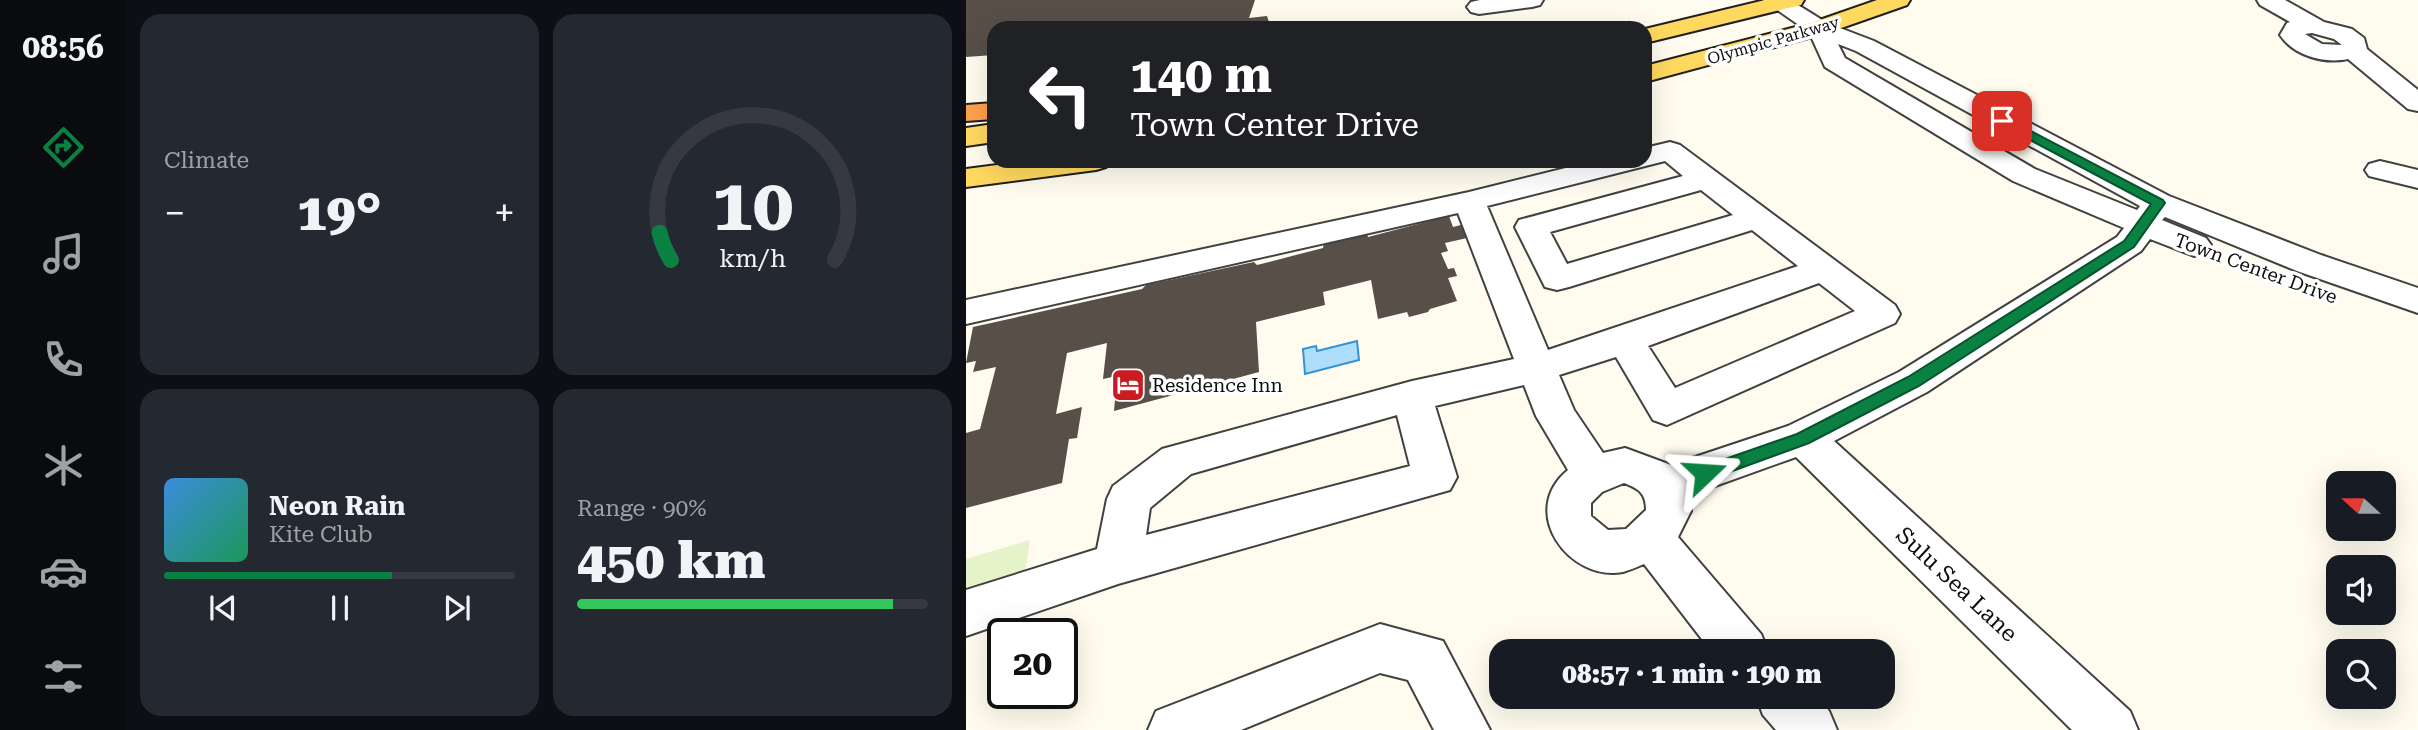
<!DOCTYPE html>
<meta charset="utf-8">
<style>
:root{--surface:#171b24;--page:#242831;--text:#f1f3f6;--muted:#9ea1a6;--line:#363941;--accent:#0b8043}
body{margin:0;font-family:"Roboto Serif",serif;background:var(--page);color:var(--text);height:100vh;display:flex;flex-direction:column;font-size:26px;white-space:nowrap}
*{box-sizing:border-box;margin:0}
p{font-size:23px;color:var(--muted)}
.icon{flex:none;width:38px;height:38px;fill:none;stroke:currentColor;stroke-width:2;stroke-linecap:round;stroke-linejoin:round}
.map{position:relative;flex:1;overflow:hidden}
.panel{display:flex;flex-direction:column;gap:14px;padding:14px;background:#0d0f14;width:840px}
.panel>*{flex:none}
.guide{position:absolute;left:21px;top:21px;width:665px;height:147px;border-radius:21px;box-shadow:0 7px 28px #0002;background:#202124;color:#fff;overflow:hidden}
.needle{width:46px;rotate:291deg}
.tools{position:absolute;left:1360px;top:471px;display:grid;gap:14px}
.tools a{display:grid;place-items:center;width:70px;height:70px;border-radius:14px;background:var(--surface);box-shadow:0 7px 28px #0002;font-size:35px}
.speed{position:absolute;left:21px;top:618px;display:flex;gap:14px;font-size:35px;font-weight:700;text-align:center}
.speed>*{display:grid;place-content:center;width:91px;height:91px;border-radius:50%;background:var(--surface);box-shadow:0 7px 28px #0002;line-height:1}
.speed .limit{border:4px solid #111;border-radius:10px;background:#fff;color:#111}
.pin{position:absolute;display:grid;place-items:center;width:60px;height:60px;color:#fff;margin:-30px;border-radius:14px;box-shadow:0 4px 10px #0006}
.me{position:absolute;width:77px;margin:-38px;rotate:70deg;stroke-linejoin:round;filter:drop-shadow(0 0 5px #0008)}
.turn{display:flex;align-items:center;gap:24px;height:147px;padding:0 28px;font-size:32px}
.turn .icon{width:91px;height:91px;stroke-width:2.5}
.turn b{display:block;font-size:49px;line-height:60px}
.big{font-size:52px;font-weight:800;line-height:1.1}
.panel .tile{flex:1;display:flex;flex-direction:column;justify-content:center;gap:10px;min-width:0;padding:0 24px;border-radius:21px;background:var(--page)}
.panel .dial{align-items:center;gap:0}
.dial svg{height:182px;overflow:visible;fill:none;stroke:var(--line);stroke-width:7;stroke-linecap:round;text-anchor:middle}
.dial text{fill:var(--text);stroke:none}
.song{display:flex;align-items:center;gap:21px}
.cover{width:84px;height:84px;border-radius:10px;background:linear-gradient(135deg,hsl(210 70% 55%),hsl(150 70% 35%))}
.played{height:7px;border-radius:4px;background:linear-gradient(90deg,var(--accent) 65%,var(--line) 65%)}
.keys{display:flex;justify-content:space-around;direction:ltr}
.heat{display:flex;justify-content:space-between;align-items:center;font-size:38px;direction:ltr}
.charge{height:10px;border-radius:5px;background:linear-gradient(90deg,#34c759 90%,var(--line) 0)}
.panel .tiles{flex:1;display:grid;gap:14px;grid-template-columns:repeat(2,1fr)}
.trip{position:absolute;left:523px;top:639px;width:406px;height:70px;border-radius:21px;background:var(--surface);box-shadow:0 7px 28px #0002;font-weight:800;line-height:70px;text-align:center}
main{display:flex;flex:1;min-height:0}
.tab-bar{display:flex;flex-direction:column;width:126px;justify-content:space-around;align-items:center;background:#090b0e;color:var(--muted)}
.tab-bar .icon{width:49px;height:49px}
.tab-bar .active{color:var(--accent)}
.tab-bar b{font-size:32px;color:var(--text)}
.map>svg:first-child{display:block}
</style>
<main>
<nav class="tab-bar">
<b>08:56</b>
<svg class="icon active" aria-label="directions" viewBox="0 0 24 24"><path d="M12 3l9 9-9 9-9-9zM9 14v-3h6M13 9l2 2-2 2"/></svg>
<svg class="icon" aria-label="music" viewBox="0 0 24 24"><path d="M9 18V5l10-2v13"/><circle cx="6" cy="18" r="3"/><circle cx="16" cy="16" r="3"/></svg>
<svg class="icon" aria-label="phone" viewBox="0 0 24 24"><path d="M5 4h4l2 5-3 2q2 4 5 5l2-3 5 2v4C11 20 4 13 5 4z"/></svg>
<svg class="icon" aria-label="climate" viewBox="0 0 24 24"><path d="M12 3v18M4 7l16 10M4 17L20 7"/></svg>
<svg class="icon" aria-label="car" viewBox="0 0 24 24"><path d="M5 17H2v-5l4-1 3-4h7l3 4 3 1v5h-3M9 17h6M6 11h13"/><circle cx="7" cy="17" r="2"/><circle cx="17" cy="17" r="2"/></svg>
<svg class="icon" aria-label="filters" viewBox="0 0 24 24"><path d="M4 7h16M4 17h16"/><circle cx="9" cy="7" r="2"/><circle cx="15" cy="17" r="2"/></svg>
</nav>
<section class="panel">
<div class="tiles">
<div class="tile"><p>Climate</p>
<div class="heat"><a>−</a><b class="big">19°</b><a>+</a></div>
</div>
<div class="tile dial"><svg viewBox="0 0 100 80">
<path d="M14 69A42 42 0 1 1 86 69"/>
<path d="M14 69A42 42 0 0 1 9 57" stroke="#0b8043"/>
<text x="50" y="56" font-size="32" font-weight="700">10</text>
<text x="50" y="72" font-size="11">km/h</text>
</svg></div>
<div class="tile">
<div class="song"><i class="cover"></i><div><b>Neon Rain</b><p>Kite Club</p></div></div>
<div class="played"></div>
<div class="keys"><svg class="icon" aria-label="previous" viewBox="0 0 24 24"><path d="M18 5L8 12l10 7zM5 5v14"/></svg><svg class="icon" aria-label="pause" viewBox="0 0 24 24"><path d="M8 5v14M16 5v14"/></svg><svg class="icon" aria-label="next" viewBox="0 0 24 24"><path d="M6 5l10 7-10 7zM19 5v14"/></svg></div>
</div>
<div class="tile"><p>Range · 90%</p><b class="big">450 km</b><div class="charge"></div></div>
</div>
</section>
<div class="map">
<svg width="1452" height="730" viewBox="0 0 1452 730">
<rect width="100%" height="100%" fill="#fffcef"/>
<path fill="#e4f3c8" d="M64 540 59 573 0 590V559Z"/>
<path fill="#afdefb" stroke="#3193d7" stroke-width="2" d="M391 341 393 360 339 374 337 349 350 346 351 351Z"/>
<g fill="#584f49">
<path d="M0 0H289L283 18 301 16 305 28H28V55L0 57Z"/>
<path d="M483 216 487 227 495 225 501 238 479 243 482 251 475 253 482 269 488 268 491 276 482 278 491 301 464 309 462 312 443 317 441 312 412 319 405 280 357 292 359 305 290 322 293 372 148 411 151 376 137 379 141 343 101 353 90 414 116 407 111 438 103 439 96 483 0 508V433L14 429 30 367 7 372 10 361 0 363 7 327 176 289 180 285 288 262 291 265 357 248 358 242 400 231 402 237Z"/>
</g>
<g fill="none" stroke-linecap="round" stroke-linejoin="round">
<g stroke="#414141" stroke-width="4">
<g id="minor">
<path d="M514 0H577L574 5 566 7 513 14 505 12 501 7 505 2Z"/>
<path d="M797 0H824L861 23 908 41 1203 196 1355 255 1452 288V313L1331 271 1199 217 1196 220 1240 238 1245 245 1240 252 1228 256 1184 239 1175 251 961 392 868 441 1164 711 1172 730H1106L830 457 724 495 725 511 712 537 795 634 802 651H745L678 564C671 567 664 570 657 572 604 582 551 512 602 470L570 416 558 385 469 406 491 477 484 490 152 584 0 636V590L131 549 141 499 147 486 196 449 446 381 548 359 492 213 0 324V300L503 192 628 161H679V148L704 142 714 145 929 305 934 314 929 323 701 425 687 420 650 357 593 375 608 410 637 453 659 448 705 465 822 426 933 372 1151 237 1158 228 1047 181 859 67 843 32ZM872 44 890 51 1174 206 1171 210 1069 169 879 58ZM699 161 717 176 553 220 549 227 579 287 591 290 603 287 786 230 832 266 582 350 521 206ZM735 190 767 215 601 264 584 232ZM853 283 889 311 709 388 682 346ZM431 415 444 466 180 535 184 508 225 474ZM658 483C673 489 680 493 680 510L660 529 642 530 625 516V503L636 492Z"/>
<path d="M1291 0H1319L1358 22 1386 29 1398 38 1401 49 1452 90V111L1442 109 1382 59C1358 64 1328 56 1314 35L1321 23 1324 22 1294 5ZM1346 33 1368 39 1376 45 1356 44 1339 34Z"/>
<path d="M1414 161 1452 170V188L1403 176 1399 170 1403 164Z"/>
<path d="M414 624 477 641 524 730H468L442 680 414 673 275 730H182L190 711Z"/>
<path d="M790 696H851L863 711 871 730H810L797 715Z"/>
</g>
</g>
<g stroke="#1f1f1f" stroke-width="4">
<g id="major">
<path d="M799 0H838L835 5 679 43V29Z"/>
<path d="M911 0H944L941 5 861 33 679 82V66L845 23Z"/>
<path d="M28 124V142L0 146V128Z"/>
<path d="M61 161H145L140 167 130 170 0 187V169Z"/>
</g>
</g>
<g stroke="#1f1f1f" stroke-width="4">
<path id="highway" d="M28 103V119L0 121V105Z"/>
</g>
<path stroke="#303030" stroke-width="2.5" stroke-dasharray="4.5 2.5" stroke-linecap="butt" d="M627 28 664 22"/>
<use href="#minor" fill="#fff" fill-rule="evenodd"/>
<use href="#major" fill="#ffd95f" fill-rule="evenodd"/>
<use href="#highway" fill="#ffa04d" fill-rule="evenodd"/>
</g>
<path fill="#0b8043" stroke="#07532c" stroke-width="2" d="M1032 118H1040L1197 200 1199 203 1168 247 953 386 843 443 739 481 733 479 730 473 733 468 831 434 942 377 1158 241 1185 204 1032 123Z"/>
<defs>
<g id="hotel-square" transform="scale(1.75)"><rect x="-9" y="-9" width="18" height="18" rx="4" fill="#c91b22" stroke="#fff"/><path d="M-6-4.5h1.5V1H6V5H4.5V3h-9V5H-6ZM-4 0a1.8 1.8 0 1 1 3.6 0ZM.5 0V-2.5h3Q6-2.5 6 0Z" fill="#fff"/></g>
</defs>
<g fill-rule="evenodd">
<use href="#hotel-square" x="162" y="385"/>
</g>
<g text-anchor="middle" stroke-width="7" stroke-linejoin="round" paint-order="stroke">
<g font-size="16" fill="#0e0e0e" stroke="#fff">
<text transform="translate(807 40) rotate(-16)" y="6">Olympic Parkway</text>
</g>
<g font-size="19" fill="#0e0e0e" stroke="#fff">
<text transform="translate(1290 268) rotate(20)" y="7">Town Center Drive</text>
</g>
<g font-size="19" fill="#0e0e0e" stroke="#fff" text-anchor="start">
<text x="186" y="392">Residence Inn</text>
</g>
<g font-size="23" fill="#0e0e0e" stroke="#fff">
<text transform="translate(991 584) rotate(43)" y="8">Sulu Sea Lane</text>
</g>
</g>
</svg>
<div class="tools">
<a><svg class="needle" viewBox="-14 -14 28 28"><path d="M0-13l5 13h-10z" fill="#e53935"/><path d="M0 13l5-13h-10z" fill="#9ea1a6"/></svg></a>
<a><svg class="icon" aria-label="sound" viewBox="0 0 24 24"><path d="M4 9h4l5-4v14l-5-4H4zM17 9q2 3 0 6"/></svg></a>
<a><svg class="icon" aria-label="search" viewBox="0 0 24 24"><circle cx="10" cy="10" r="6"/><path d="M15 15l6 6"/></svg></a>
</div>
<div class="speed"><div class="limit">20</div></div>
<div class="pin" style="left:1036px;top:121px;background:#d93025"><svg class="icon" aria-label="arrive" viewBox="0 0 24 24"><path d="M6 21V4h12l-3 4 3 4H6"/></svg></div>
<svg class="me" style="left:739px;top:473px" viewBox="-20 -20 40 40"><path d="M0-17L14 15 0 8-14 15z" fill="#0b8043" stroke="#fff" stroke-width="4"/></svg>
<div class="trip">08:57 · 1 min · 190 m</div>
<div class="guide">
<div class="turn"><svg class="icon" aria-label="left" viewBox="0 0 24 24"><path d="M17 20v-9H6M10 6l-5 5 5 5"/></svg><div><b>140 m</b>Town Center Drive</div></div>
</div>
</div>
</main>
